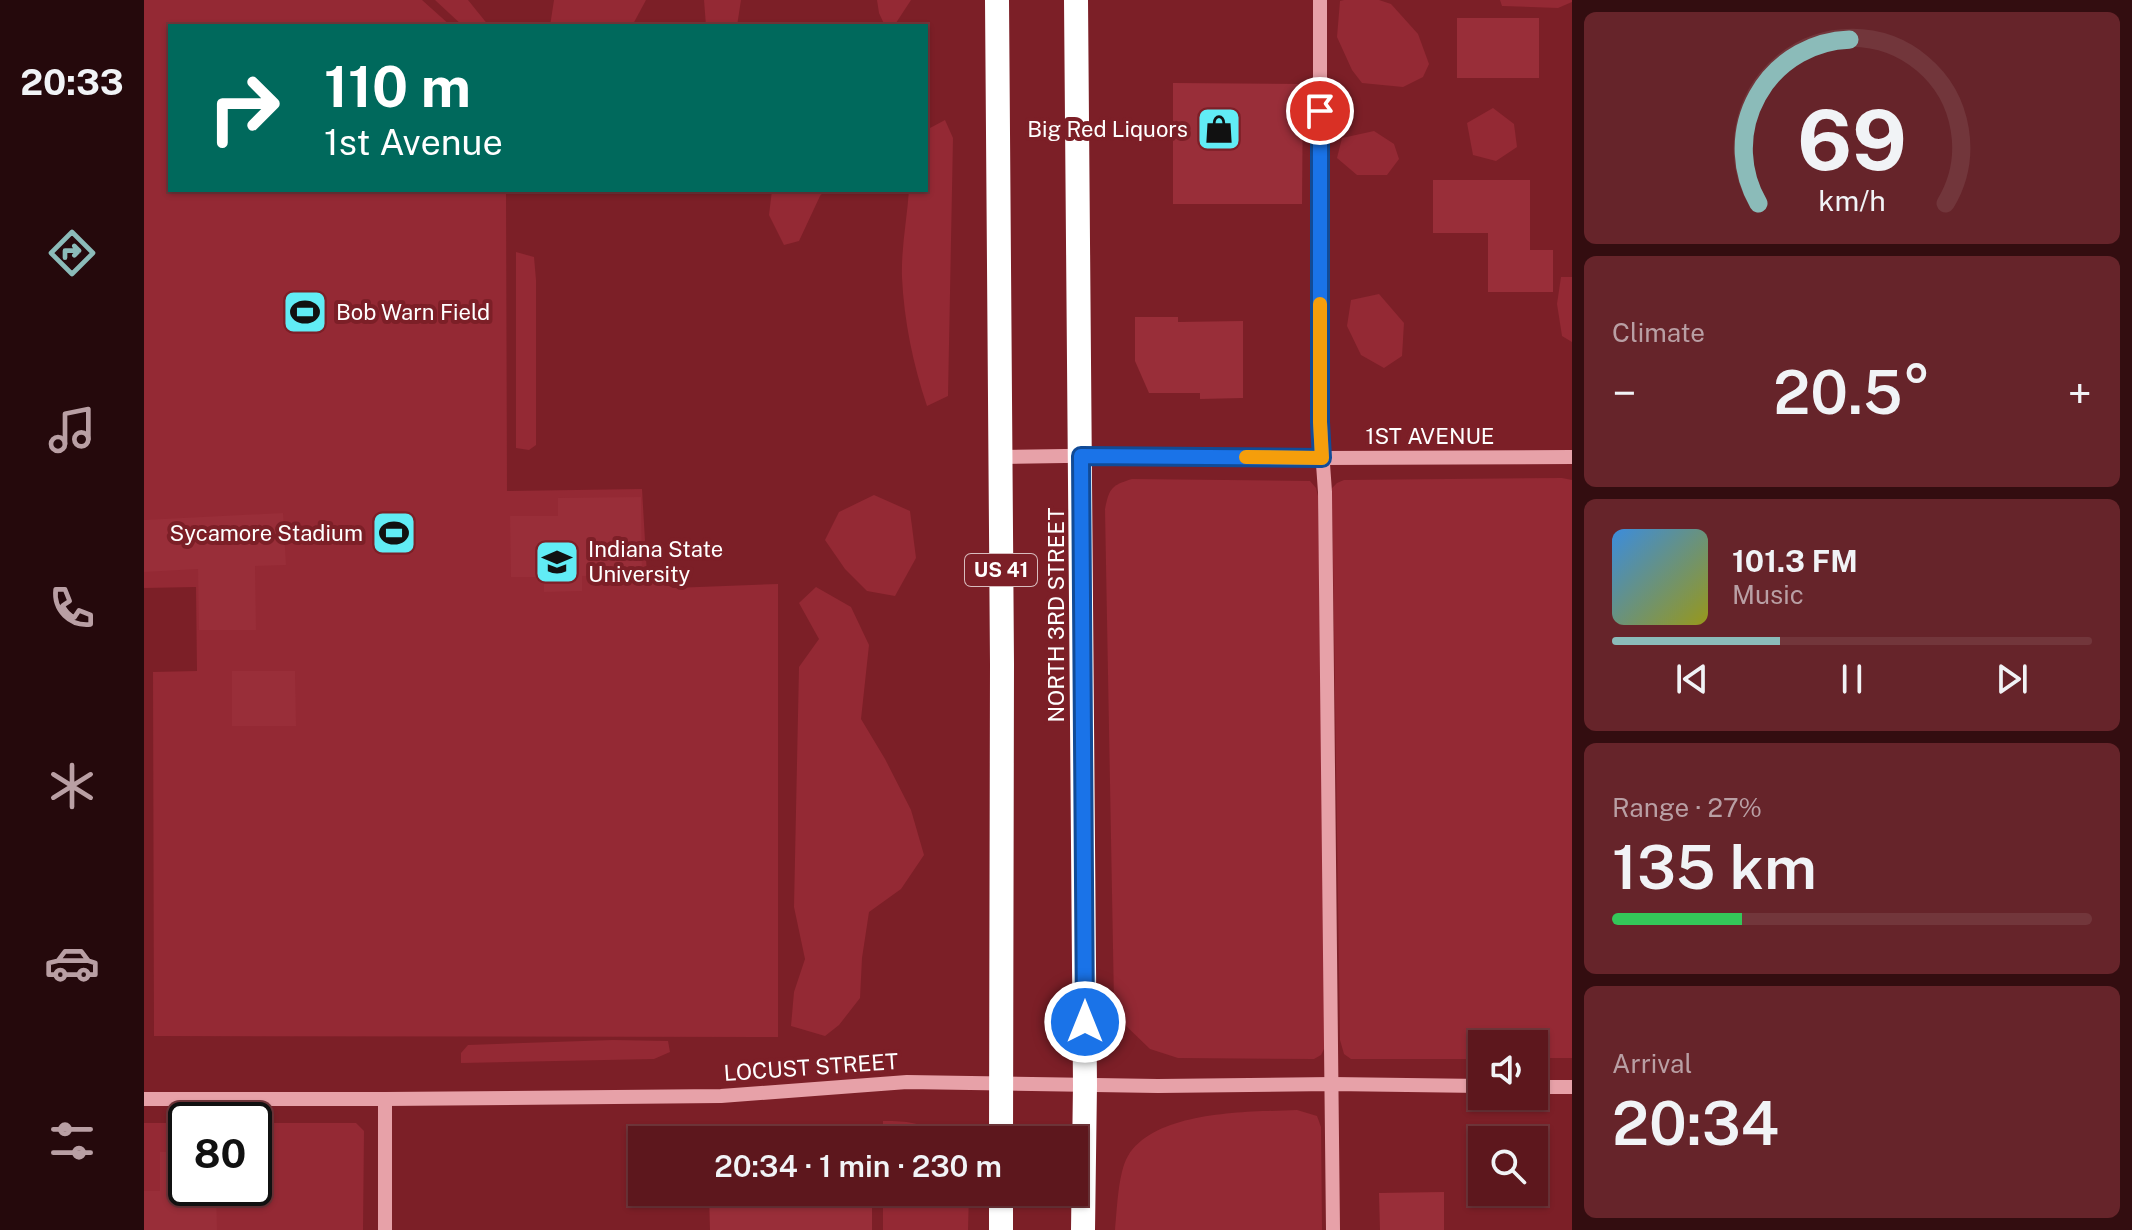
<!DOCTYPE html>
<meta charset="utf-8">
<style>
:root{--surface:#5d171d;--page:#66242a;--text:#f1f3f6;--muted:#b99fa4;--line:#72363b;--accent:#8bbbb9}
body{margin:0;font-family:"Public Sans",sans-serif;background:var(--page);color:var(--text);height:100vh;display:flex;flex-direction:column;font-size:30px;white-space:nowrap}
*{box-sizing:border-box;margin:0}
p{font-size:26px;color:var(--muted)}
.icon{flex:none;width:44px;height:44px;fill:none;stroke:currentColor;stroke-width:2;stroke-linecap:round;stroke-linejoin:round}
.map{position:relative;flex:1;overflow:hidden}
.drawer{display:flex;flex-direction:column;gap:12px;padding:12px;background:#330d10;width:560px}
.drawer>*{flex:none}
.guide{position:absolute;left:24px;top:24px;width:760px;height:168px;border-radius:0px;box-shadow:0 2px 6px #0004,0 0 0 2px var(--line);background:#00695c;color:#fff;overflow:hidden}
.controls{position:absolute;left:1324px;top:1030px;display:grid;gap:16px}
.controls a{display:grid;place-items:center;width:80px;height:80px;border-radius:0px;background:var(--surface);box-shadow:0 2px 6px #0004,0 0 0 2px var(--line);font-size:40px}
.speed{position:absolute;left:24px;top:1102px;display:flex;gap:16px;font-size:40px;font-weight:700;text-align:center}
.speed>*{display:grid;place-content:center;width:104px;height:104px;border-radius:50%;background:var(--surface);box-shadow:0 2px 6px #0004,0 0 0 2px var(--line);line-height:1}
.speed .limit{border:4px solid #111;border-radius:12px;background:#fff;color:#111}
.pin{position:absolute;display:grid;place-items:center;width:68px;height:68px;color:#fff;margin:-34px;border:4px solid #fff;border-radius:50%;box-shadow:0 2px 8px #0007}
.me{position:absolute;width:88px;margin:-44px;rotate:0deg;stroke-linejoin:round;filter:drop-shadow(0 0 6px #0008)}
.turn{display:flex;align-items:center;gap:28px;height:168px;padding:0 24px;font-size:36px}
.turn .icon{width:104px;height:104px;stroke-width:2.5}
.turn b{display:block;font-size:56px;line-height:68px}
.big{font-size:60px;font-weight:600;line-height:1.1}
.drawer .tile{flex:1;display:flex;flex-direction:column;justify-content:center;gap:12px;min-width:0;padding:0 28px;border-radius:12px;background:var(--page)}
.drawer .dial{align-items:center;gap:0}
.dial svg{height:208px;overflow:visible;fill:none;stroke:var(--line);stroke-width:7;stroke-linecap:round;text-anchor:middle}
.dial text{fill:var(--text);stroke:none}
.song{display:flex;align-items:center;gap:24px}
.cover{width:96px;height:96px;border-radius:12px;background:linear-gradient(135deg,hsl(210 70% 55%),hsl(60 70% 35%))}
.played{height:8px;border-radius:4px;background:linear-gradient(90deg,var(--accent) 35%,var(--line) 35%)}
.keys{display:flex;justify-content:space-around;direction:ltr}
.heat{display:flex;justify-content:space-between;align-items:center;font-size:44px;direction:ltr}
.charge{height:12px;border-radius:6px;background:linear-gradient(90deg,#34c759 27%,var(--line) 0)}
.trip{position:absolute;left:484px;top:1126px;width:460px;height:80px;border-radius:0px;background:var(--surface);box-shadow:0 2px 6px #0004,0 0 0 2px var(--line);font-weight:600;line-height:80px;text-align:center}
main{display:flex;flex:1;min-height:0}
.menu{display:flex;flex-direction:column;width:144px;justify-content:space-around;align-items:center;background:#25090c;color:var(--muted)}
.menu .icon{width:56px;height:56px}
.menu .on{color:var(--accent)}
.menu b{font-size:36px;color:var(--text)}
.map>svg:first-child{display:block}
</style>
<main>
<nav class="menu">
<b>20:33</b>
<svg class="icon on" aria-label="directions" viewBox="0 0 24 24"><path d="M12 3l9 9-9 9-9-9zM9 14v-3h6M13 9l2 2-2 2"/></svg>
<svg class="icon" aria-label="music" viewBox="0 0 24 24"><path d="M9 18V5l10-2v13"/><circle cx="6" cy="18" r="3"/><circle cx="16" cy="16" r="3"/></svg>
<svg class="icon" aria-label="phone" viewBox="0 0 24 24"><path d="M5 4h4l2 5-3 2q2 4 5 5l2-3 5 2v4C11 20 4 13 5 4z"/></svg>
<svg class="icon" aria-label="climate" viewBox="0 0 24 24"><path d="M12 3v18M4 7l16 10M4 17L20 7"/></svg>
<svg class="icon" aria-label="car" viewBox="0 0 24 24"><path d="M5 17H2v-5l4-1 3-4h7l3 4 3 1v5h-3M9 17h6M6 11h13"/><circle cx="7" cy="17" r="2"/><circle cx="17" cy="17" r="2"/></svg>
<svg class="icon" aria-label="filters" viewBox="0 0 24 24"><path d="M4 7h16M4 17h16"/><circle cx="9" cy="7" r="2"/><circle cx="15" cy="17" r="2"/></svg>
</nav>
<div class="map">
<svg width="1428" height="1230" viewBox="0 0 1428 1230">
<rect width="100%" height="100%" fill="#7c1f27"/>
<g fill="#942934">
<path d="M0 0H278L307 26H26V190H362L363 491 498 489 503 575 529 588 634 584V1037L10 1036 9 672 53 671 52 587 0 588Z"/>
<path d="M291 0H324L345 26H319Z"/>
<path d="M410 0H502L488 26H406Z"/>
<path d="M560 0H597L593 26H562Z"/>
<path d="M733 0H767L750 26H741L735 13Z"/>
<path d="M1200 0H1235L1247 4 1274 34 1285 64 1279 77 1259 87 1218 83 1208 70 1193 37 1196 1Z"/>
<path d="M1356 0H1428V2L1414 8 1358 6Z"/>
<path d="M1349 108 1370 124 1373 147 1352 161 1329 155 1323 123Z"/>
<path d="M801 120 809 138 804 396 783 406C769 364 760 321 758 277 757 249 763 219 765 190H782V135L786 128Z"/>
<path d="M1230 131 1250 144 1255 159 1243 175H1213L1193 158 1198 138Z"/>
<path d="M628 190H681L676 196 655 241 640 245 625 215Z"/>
<path d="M372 252 390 257 392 280V445L385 450 372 448Z"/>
<path d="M1417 277H1428V342L1418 336 1413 304Z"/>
<path d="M1235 294 1260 323 1258 356 1240 368 1217 355 1203 326 1207 300Z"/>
<path d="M1418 478 1428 480V1058H1390V1044H1338V1059H1207L1200 1054 1196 1040 1188 488 1193 483 1200 480Z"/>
<path d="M988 479 1166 481 1172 488 1174 496 1183 1043 1177 1055 1170 1059 1034 1058 1006 1049 978 1022 970 1002 961 509C965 488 968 485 988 479Z"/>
<path d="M730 495 766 511 772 558 751 596 723 591 701 569 681 540 695 512Z"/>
<path d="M672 587 707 607 725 645 717 719 741 759 767 810 780 855 757 889 725 912 718 958 716 998 695 1025 681 1036 647 1026 650 992 661 959 650 907 655 667 675 639 655 603Z"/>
<path d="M469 1040 524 1041 526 1052 510 1059 317 1063V1053L324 1045Z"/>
<path d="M1153 1110 1173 1116 1177 1127 1178 1230H971C973 1211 974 1172 984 1156 1012 1110 1105 1112 1153 1110Z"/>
<path d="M739 1121C764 1121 781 1122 800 1140H739Z"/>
<path d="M0 1123H42V1188H110V1123H212L220 1131 219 1230H0Z"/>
<path d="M739 1192H825L824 1230H739Z"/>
</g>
<g fill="#992e39">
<rect x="1313" y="18" width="82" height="60"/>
<path d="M1029 83 1159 84 1158 204H1029Z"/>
<path d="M1289 180H1386V250H1409V292H1344V233H1289Z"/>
<path d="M991 317H1034V322L1099 321V398L1056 399V393H1005L991 361Z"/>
<path d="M497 497 498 575 438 576V591L400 592V577H367L366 516H414V498Z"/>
<path d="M139 513 142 565 111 566 112 630H55L54 569 0 572V520Z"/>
<path d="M88 671H151L152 726H88Z"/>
<path d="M16 1152H42V1188H72L73 1230H0V1191H16Z"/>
<path d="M565 1192H728V1230H566Z"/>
<path d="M1300 1192V1230H1236L1235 1193Z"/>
</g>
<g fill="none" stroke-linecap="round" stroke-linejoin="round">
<g stroke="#e7a1a8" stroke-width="14">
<path d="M1176 0V422L1181 492 1189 1230"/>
<path d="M855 457 986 455 1178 458 1428 457"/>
<path d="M1390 1087H1428"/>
<path d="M0 1099H241L577 1096 763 1082 1014 1086 1188 1084 1338 1086"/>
<path d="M241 1230V1099"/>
</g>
<g stroke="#fff" stroke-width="24">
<path d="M853 0 858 664 857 1140"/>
<path d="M932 0 941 1085 939 1230"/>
<path d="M857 1230V1192"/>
</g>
</g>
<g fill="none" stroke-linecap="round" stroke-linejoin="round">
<g stroke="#114b97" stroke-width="20">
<path id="route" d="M941 1022 937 456 1178 458 1176 422V111"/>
</g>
<use href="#route" stroke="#1a73e8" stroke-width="14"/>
<path stroke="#f59e0b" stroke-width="14" d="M1102 457 1178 458 1176 422V304"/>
</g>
<defs>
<g id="shop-square" transform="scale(2.3)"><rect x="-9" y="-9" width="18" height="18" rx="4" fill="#61ecf5" stroke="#7c1f27"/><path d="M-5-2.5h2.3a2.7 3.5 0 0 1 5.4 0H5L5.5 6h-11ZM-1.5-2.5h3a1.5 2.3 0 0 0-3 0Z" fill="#111"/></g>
<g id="stadium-square" transform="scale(2.3)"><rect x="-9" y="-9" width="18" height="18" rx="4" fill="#61ecf5" stroke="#7c1f27"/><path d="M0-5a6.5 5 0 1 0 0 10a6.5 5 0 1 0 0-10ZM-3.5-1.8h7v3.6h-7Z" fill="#111"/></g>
<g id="university-square" transform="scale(2.3)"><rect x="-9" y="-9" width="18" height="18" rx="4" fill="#61ecf5" stroke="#7c1f27"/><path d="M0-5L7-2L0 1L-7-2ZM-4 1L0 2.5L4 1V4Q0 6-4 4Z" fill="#111"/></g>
</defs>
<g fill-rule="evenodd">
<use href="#shop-square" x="1075" y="129"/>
<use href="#stadium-square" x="161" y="312"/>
<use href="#stadium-square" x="250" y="533"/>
<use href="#university-square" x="413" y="562"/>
</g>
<g text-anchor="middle" stroke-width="8" stroke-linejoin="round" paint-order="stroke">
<rect fill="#7c1f27" stroke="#d8bcbe" stroke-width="2" x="821" y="554" width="72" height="32" rx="6"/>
<g font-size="20" font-weight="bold" fill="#fff">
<text x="857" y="577">US 41</text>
</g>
<g font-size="22" fill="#fff" stroke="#7c1f27" text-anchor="end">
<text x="1044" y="137">Big Red Liquors</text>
<text x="192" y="320" text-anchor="start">Bob Warn Field</text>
<text x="219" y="541">Sycamore Stadium</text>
<text x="444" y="557" text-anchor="start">Indiana State<tspan x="444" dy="25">University</tspan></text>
</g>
<g font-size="22" fill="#fff" stroke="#7c1f27">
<text x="1286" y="444">1ST AVENUE</text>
<text transform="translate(912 615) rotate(-90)" y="8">NORTH 3RD STREET</text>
<text transform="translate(667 1067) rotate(-4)" y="8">LOCUST STREET</text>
</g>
</g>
</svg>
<div class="controls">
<a><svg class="icon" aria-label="sound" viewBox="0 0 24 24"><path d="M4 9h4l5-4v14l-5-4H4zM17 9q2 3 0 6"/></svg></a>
<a><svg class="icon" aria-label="search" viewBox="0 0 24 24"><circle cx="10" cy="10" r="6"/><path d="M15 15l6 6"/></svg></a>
</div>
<div class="speed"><div class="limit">80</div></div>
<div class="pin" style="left:1176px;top:111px;background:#d93025"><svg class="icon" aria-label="arrive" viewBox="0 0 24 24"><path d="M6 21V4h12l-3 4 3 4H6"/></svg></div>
<svg class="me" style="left:941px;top:1022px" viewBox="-20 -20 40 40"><circle r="17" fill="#1a73e8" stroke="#fff" stroke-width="3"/><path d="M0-11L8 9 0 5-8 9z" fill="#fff"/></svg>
<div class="trip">20:34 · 1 min · 230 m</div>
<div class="guide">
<div class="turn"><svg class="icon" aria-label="right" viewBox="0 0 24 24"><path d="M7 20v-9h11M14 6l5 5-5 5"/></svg><div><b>110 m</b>1st Avenue</div></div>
</div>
</div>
<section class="drawer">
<div class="tile dial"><svg viewBox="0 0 100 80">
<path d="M14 69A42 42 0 1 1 86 69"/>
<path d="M14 69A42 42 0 0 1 49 6" stroke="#8bbbb9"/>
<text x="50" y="56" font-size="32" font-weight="700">69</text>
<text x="50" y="72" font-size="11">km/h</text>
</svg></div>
<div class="tile"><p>Climate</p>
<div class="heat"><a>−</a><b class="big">20.5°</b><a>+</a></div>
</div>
<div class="tile">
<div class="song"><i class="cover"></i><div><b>101.3 FM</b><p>Music</p></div></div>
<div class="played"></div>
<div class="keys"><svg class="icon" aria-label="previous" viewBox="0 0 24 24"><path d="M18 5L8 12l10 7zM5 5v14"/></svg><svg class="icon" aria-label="pause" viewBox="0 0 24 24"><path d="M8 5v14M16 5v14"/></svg><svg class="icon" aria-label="next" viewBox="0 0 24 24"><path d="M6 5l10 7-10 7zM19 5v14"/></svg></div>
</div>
<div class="tile"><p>Range · 27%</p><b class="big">135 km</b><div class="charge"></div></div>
<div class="tile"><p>Arrival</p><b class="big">20:34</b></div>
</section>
</main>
